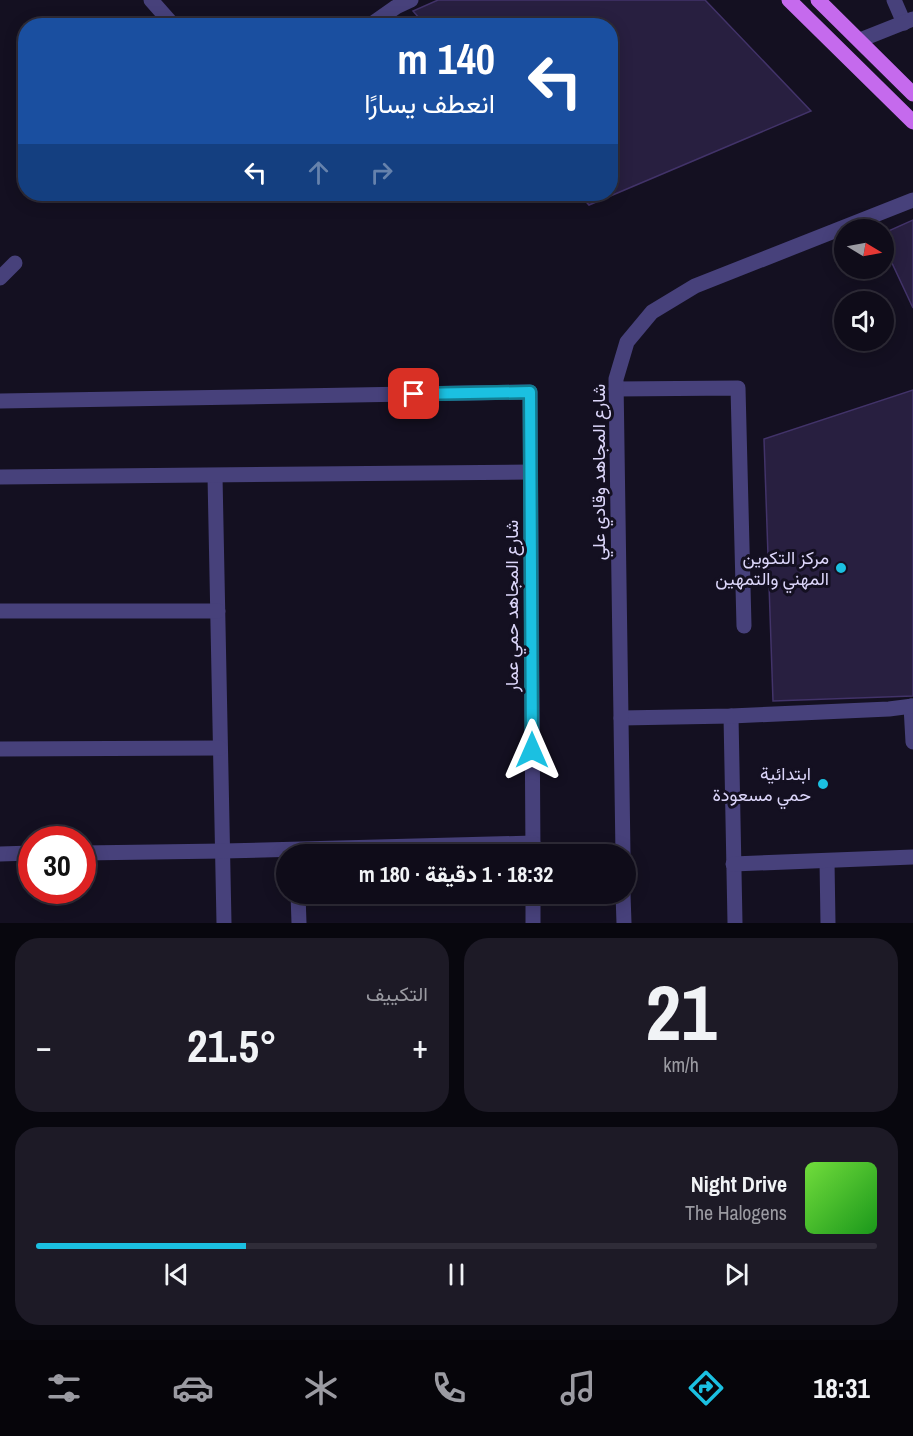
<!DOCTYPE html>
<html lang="ar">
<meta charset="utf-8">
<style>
:root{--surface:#0f0c19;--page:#1d1a26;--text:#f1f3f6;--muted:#9b9ba2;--line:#2f2c38;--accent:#1bc0e1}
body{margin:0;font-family:"Archivo Narrow",Vazirmatn,sans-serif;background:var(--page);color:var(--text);direction:rtl;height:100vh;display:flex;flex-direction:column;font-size:22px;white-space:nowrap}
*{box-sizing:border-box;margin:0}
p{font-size:20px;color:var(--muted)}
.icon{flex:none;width:33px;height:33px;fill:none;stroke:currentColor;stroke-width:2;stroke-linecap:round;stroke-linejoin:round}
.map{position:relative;height:923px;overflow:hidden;direction:ltr}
.details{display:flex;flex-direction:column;gap:15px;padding:15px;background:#08070e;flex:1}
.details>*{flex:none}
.guide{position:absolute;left:18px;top:18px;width:600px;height:183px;border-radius:24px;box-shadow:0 3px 15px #0003,0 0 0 2px var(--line);direction:rtl;background:#1a4fa0;color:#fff;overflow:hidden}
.needle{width:39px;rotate:100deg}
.tools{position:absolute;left:834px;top:219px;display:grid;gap:12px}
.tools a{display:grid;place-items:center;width:60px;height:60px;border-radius:50%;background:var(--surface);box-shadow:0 3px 15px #0003,0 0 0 2px var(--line);font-size:30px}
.speed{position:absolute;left:18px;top:826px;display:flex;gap:12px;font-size:30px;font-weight:700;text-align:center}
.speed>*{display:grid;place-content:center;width:78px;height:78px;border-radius:50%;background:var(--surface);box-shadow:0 3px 15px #0003,0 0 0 2px var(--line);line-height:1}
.speed .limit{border:9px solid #d22;background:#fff;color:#111}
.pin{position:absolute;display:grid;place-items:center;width:51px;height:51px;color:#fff;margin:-26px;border-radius:12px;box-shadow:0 3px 9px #0006}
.me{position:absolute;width:66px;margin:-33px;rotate:0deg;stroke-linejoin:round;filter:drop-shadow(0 0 4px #0008)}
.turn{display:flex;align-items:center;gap:21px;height:126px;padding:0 24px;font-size:27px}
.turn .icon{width:78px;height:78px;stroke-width:2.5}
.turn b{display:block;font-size:42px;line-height:51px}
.lanes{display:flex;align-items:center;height:57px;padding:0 24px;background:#0003;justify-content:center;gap:30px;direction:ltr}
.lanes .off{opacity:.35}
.big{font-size:45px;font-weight:800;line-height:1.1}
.details .widget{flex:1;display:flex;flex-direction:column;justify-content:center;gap:9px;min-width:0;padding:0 21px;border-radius:24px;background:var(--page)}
.details .dial{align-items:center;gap:0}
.dial b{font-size:78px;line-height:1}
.song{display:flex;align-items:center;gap:18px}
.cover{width:72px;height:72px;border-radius:9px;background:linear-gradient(135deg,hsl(100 70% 55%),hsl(120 70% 35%))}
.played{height:6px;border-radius:3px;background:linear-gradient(90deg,var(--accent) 25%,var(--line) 25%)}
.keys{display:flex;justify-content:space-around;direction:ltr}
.heat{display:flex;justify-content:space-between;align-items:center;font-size:33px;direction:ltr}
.details .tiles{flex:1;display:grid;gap:15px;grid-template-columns:1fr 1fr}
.widget:last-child{grid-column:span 2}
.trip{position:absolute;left:276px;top:844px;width:360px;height:60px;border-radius:30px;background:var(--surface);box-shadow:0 3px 15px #0003,0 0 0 2px var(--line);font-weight:800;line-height:60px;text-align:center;direction:rtl}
.menu{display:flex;height:96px;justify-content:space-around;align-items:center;background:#06050a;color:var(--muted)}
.menu .icon{width:42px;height:42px}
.menu .on{color:var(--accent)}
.menu b{font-size:27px;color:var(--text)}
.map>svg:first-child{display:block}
</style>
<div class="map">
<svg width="913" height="923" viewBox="0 0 913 923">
<rect width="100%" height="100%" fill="#141021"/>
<g fill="#281f40" stroke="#423369" stroke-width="1.5">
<path d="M438 0H705L811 111 589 205 579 194H610V26H426L413 11Z"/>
<path d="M913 220V308L884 246V233Z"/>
<path d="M913 390V696L773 701 764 439Z"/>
</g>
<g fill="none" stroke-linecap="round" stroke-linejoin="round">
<g stroke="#47417b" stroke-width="15">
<path d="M151 0 174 26"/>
<path d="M894 0 904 23"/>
<path d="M369 26 396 7 411 0"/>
<path d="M860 40 913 19"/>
<path d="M0 278 15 263"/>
<path d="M616 389 738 388 744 626"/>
<path d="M0 401 530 392 533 855"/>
<path d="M215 476 224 923"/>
<path d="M0 477 530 472"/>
<path d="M0 611H218"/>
<path d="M911 706 913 742"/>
<path d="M731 716 735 923"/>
<path d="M621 718 731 716 889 709 913 706"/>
<path d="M0 749 220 748"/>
<path d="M82 853 223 851 533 843"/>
<path d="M0 854 32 853"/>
<path d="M623 855 616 379 627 342 652 312 695 286 913 200"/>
<path d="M827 861 828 923"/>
<path d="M733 864 913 857"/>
<path d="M298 894 299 923"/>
<path d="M533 894V923"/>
<path d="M623 894 624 923"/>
</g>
<g stroke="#c56aed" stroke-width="15">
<path d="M789 0 913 122"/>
<path d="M818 0 913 94"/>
</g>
</g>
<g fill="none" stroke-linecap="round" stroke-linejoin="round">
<g stroke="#127d92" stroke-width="15">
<path id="route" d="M414 394 530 392 532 750"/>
</g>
<use href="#route" stroke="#1bc0e1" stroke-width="10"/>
</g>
<g fill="#1bc0e1" stroke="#141021" stroke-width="2">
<circle cx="841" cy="568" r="6"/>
<circle cx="823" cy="784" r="6"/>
</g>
<g text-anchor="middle" stroke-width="6" stroke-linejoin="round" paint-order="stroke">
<g font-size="18" fill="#dcd6fa" stroke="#141021">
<text transform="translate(599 472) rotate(-90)" y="6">شارع المجاهد وقادي علي</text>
<text transform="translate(512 606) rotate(-90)" y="6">شارع المجاهد حمي عمار</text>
</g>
<g font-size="18" fill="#dcd6fa" stroke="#141021" text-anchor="end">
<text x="829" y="564">مركز التكوين<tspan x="829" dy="21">المهني والتمهين</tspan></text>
<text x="811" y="780">ابتدائية<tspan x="811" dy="21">حمي مسعودة</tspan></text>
</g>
</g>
</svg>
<div class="tools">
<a><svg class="needle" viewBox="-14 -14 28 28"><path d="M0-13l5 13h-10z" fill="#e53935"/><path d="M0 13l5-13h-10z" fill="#9b9ba2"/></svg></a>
<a><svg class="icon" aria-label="sound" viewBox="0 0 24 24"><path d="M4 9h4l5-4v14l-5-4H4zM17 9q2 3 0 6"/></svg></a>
</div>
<div class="speed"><div class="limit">30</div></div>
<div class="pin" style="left:414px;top:394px;background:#d93025"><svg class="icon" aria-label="arrive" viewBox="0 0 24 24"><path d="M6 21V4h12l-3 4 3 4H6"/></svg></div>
<svg class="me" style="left:532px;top:750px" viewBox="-20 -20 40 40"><path d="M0-17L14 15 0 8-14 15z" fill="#1bc0e1" stroke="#fff" stroke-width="4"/></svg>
<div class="trip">18:32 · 1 دقيقة · 180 m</div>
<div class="guide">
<div class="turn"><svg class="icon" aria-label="left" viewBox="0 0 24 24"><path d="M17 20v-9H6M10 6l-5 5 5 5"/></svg><div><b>140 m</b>انعطف يسارًا</div></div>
<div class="lanes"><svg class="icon" aria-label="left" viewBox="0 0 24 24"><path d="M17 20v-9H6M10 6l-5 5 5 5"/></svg><svg class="icon off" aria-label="ahead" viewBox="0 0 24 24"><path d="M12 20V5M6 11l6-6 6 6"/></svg><svg class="icon off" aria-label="right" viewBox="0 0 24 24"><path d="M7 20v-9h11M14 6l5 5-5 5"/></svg></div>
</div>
</div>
<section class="details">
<div class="tiles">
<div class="widget dial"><b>21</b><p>km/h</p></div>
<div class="widget"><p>التكييف</p>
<div class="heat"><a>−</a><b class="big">21.5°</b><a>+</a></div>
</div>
<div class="widget">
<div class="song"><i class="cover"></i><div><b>Night Drive</b><p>The Halogens</p></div></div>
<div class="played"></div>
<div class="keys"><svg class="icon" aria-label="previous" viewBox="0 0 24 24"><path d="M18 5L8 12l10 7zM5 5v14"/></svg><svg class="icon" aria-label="pause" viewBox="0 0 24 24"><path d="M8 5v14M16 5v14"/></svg><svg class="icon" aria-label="next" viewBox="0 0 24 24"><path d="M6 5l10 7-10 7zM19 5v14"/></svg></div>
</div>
</div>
</section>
<nav class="menu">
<b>18:31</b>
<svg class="icon on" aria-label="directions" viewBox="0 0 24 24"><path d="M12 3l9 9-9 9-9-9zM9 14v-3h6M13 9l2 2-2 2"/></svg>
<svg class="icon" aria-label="music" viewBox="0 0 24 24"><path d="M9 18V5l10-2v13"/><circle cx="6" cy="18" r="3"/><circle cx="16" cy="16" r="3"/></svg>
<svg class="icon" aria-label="phone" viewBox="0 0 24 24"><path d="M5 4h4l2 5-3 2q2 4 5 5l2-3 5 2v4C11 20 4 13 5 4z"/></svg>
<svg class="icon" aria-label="climate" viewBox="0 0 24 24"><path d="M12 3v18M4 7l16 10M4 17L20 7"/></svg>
<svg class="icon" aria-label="car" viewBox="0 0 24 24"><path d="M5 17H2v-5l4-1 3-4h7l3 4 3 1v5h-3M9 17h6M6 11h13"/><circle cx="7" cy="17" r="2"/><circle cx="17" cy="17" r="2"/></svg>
<svg class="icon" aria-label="filters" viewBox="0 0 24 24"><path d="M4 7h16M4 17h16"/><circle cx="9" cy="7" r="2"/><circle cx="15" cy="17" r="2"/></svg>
</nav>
